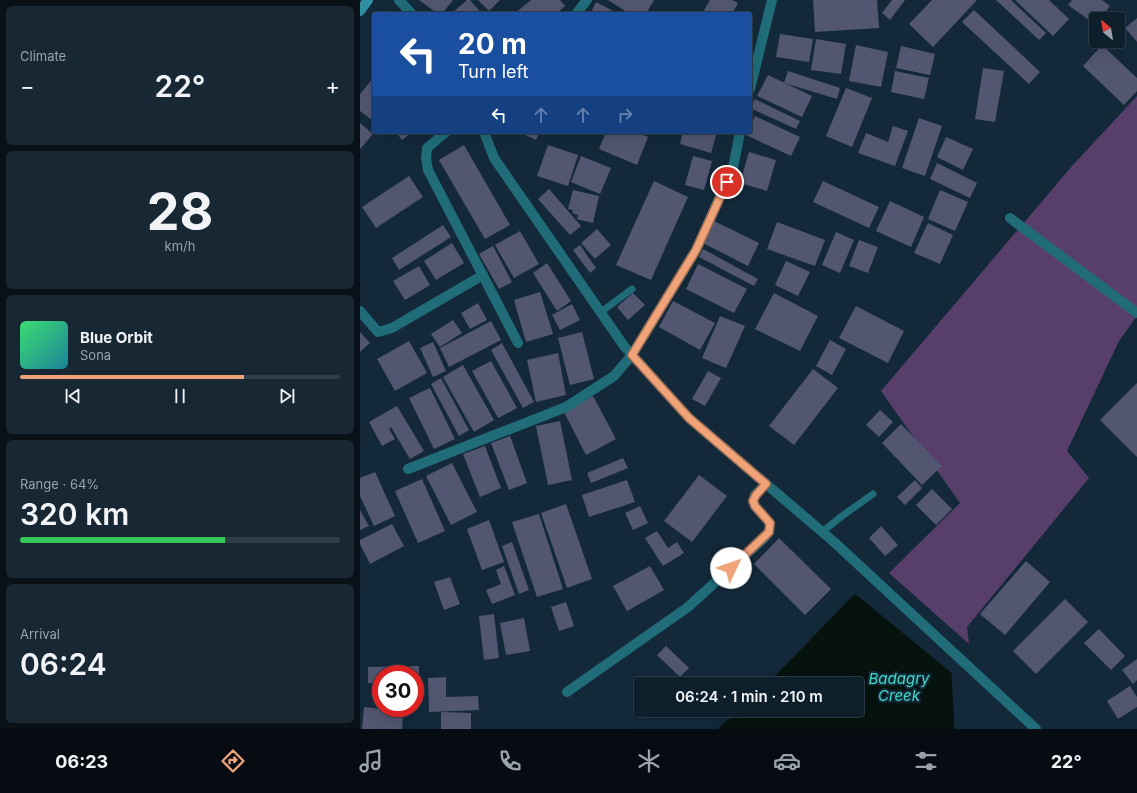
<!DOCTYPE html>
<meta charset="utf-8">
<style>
:root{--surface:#0e1f2c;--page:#172734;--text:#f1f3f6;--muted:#9ba2a9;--line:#2e3d48;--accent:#f0a279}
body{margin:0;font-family:Inter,sans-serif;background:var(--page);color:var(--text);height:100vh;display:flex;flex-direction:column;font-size:15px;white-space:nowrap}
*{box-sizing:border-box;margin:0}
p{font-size:13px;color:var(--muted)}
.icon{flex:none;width:22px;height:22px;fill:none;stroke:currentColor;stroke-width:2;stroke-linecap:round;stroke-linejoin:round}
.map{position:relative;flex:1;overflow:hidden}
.side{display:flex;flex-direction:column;gap:6px;padding:6px;background:#081118;width:360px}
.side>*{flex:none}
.hud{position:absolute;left:12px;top:12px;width:380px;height:122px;border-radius:4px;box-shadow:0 4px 16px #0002,0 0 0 1px var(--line);background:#1a4fa0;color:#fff;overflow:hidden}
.needle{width:26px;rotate:330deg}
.fabs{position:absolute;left:729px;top:12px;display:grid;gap:8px}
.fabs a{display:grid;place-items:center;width:36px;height:36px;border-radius:4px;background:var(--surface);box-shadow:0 4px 16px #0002,0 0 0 1px var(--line);font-size:20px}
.speed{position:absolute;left:12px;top:665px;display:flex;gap:8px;font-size:20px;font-weight:700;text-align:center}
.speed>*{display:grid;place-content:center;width:52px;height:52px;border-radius:50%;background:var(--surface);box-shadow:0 4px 16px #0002,0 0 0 1px var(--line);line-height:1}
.speed .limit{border:6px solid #d22;background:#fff;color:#111}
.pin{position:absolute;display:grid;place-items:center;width:34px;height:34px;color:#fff;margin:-17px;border:2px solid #fff;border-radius:50%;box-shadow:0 1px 4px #0007}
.me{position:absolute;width:44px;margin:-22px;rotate:48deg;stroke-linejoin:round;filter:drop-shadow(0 0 3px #0008)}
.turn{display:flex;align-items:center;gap:14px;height:84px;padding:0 20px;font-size:18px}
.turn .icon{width:52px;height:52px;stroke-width:2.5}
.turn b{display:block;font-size:28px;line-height:34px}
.lanes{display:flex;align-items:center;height:38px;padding:0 20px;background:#0003;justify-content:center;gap:20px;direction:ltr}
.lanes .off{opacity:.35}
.big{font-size:30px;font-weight:600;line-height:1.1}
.side .card{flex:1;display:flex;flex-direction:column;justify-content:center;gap:6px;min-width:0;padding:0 14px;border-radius:6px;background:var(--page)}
.side .dial{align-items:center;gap:0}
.dial b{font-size:52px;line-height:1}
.song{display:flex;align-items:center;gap:12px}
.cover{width:48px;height:48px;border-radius:6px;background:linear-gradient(135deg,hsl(140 70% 55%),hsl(190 70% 35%))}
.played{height:4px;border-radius:2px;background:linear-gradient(90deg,var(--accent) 70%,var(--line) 70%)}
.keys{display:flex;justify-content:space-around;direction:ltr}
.heat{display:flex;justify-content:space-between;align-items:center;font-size:22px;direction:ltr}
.charge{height:6px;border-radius:3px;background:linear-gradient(90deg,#34c759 64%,var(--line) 0)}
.trip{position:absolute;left:274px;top:677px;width:230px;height:40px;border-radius:4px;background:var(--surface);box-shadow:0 4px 16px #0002,0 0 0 1px var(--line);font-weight:600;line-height:40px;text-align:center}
.tabs{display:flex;height:64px;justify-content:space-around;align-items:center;background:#060c12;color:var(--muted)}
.tabs .icon{width:28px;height:28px}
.tabs .current{color:var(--accent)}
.tabs b{font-size:18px;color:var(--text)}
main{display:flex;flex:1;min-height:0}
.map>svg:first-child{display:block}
</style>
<main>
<section class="side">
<div class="card"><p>Climate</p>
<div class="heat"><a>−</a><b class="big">22°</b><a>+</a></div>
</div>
<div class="card dial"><b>28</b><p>km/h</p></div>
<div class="card">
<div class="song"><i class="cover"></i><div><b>Blue Orbit</b><p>Sona</p></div></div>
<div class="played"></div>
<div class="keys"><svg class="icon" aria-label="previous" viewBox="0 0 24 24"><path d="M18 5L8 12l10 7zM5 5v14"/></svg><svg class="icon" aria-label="pause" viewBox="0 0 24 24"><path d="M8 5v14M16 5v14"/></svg><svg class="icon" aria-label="next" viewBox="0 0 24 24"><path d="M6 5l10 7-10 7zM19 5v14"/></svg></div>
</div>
<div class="card"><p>Range · 64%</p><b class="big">320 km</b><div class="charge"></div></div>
<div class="card"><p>Arrival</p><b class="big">06:24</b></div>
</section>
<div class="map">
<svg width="777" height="729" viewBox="0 0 777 729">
<rect width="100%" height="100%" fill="#13293a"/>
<path fill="#583e6b" d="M777 96V316L759 341 707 451 729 478 607 627 609 644 529 573 600 503 521 391 712 166Z"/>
<path fill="#05120e" d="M495 597 589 674 592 729H361L384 710H497V684H411Z"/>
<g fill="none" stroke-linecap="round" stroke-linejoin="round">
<g stroke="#05120e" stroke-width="5">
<path d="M411 684 495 597 589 674 592 729"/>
<path d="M361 729 384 710"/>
</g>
</g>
<g fill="#525670">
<path d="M59 0H93L82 14H78Z"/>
<path d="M107 0H110L122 14H91Z"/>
<path d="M118 0H140L129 11Z"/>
<path d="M171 0H200L205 6 196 14H154Z"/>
<path d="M248 0H294L286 14H270Z"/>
<path d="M350 0H372L378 3 372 14H342Z"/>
<path d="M453 0H517L519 28 455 32Z"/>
<path d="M532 0H545L530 20 522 13Z"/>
<path d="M572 0H617L573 47 549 24Z"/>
<path d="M636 0H651L686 33 679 40Z"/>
<path d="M655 0H689L709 19 693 36Z"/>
<path d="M712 0H742L750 6 740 19H736V25L708 5Z"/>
<path d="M236 2 259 14H230Z"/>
<path d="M614 10 680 72 669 84 602 22Z"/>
<path d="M777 18V42L765 28Z"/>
<path d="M420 34 453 39 449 62 416 57Z"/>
<path d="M456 39 486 44 481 74 451 70Z"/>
<path d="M496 45 528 52 521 87 489 81Z"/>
<path d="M742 45 777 78V91L764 105 723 66Z"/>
<path d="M541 46 575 54 570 75 536 68Z"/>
<path d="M623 68 644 71 635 122 615 119Z"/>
<path d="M428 71 480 88 477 99 424 83Z"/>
<path d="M535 71 569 78 564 99 531 92Z"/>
<path d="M408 75 452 96 442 117 397 96Z"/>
<path d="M14 77V117L12 120 0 111V94Z"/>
<path d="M486 88 512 98 492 147 466 136Z"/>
<path d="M395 99 440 121 436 129 390 108Z"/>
<path d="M395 116 440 137 431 156 386 135 387 132H390V126Z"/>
<path d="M559 118 582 126 565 176 542 168Z"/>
<path d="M0 123 13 134 0 149Z"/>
<path d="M533 126 548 131 535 166 498 153 506 133 528 142Z"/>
<path d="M36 132H52L42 140Z"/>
<path d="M159 132H180L176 140Z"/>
<path d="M246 132H275L288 137 277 165 239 149Z"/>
<path d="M323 132H357L351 153 320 144Z"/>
<path d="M586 137 613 149 603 170 577 157Z"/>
<path d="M104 145 150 225 125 239 79 160Z"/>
<path d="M188 145 218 155 208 186 177 176Z"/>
<path d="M389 152 416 160 407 191 380 183Z"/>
<path d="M221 156 251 168 240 194 211 182Z"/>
<path d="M333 156 352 161 344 190 325 185Z"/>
<path d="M577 163 617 183 610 198 570 179Z"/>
<path d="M49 176 63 197 16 228 2 207Z"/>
<path d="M294 181 328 197 291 280 256 265Z"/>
<path d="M463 181 519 207 509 228 453 202Z"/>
<path d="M189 189 221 226 210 235 178 199Z"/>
<path d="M213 190 239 196 233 223 217 219 218 215 212 213 213 210 208 209Z"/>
<path d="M580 190 608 202 595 231 568 219Z"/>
<path d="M530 201 564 217 551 247 516 231Z"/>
<path d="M354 221 399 243 388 266 343 243Z"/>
<path d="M417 222 465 240 455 266 407 249Z"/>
<path d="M568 223 593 235 580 264 554 253Z"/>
<path d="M83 225 91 237 39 270 32 258Z"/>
<path d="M237 229 251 245 235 259 221 243Z"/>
<path d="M160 231 179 264 154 278 135 245Z"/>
<path d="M476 232 494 240 480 273 462 265Z"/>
<path d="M499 240 518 247 508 273 489 266Z"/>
<path d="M92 243 104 263 76 280 64 261Z"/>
<path d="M220 245 236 268 230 273 213 250Z"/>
<path d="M133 246 152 282 139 289 119 254Z"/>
<path d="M343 249 398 279 394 286 339 257Z"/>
<path d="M426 261 450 272 438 296 415 285Z"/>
<path d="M187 263 211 301 197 311 173 273Z"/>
<path d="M338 264 387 289 374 313 326 289Z"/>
<path d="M59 266 70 285 45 300 33 281Z"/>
<path d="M180 292 193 334 166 342 154 300Z"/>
<path d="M273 293 285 305 268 320 257 307Z"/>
<path d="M414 293 458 316 440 351 395 329Z"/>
<path d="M313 301 355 323 340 350 299 327Z"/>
<path d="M118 303 127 320 110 329 101 313Z"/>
<path d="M212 304 220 320 200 330 192 315Z"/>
<path d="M496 306 544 331 528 363 479 338Z"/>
<path d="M360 316 385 326 366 368 342 358Z"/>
<path d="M93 320 102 333 80 347 71 334Z"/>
<path d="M131 321 141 340 89 367 80 348Z"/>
<path d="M0 332 10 343 0 352Z"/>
<path d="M222 332 234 379 210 385 198 338Z"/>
<path d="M470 340 486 349 472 375 456 366Z"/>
<path d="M49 341 67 373 35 391 17 359Z"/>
<path d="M73 342 86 371 73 377 60 348Z"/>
<path d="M142 343 174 402 163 408 131 350Z"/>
<path d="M198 353 206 395 176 402 167 360Z"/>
<path d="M131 361 157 408 138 418 112 371Z"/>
<path d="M103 365 134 420 114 432 83 377Z"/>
<path d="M453 369 478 388 434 445 409 426Z"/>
<path d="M348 371 361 378 345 406 332 399Z"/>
<path d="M81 378 109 430 99 436 71 384Z"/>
<path d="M777 383V457L740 420Z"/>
<path d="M70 388 95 439 74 449 49 398Z"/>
<path d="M233 396 256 439 226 455 204 412Z"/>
<path d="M37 406 64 451 50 459 31 427 29 429 35 439 22 446 9 422Z"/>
<path d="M520 410 533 422 519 437 506 425Z"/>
<path d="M200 421 212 480 188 485 176 426Z"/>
<path d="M541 424 582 466 562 485 522 443Z"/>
<path d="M150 436 167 483 149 490 131 443Z"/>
<path d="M125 446 141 488 120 497 103 454Z"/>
<path d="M263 458 268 468 231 483 227 473Z"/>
<path d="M92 463 117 512 91 525 66 476Z"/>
<path d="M15 472 35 516 14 526 0 496V478Z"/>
<path d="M339 475 367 496 332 542 304 521Z"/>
<path d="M62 479 85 531 58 543 35 491Z"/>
<path d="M267 480 275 502 229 517 222 495Z"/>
<path d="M555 480 562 488 545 505 537 497Z"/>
<path d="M572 489 592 509 576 525 556 505Z"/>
<path d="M206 504 232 579 207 588 181 513Z"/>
<path d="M280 506 288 523 273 530 265 513Z"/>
<path d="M0 510 9 526 0 530Z"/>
<path d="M179 514 203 589 177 597 152 522Z"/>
<path d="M129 520 144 562 122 570 107 529Z"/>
<path d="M32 524 44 546 10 564 0 544V540Z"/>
<path d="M521 526 538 545 525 556 509 538Z"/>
<path d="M297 531 308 548 317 542 324 553 303 566 285 538Z"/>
<path d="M419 538 471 589 445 615 394 564Z"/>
<path d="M152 542 169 590 159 594 142 546Z"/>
<path d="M666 561 690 582 645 635 620 614Z"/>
<path d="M144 566 155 595 132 604 126 590 141 584 136 570Z"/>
<path d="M290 566 304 590 267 611 253 586Z"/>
<path d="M90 577 100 604 84 610 74 582Z"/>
<path d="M705 599 728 622 676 674 653 651Z"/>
<path d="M206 602 214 626 199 631 191 607Z"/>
<path d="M134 614 139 658 124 660 119 616Z"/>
<path d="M164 618 170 651 146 655 140 623Z"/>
<path d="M739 629 765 656 751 670 724 643Z"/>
<path d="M306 646 329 668 320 677 297 655Z"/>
<path d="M777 659V680L773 684 762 670Z"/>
<path d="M59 666V682H55V674H21V683H8V667Z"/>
<path d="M86 677V697L118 696 119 710 69 712 68 678Z"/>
<path d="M770 686 777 697V707L758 719 747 701Z"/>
<path d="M4 707 43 711 42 729H2Z"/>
<path d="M81 712 111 713V729H81Z"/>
</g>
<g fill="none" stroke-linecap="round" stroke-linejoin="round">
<g stroke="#206c79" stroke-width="7">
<path d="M241 312 272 289"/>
<path d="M462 532 482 516 513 494"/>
</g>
<g stroke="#206c79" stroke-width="10">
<path d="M216 14 227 0"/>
<path d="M390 89 412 0"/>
<path d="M86 132 67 148 66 158 68 170 158 343"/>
<path d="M650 218 777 313"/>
<path d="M0 311 18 332 32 328 123 275"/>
<path d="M48 469 206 407 254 376 272 355 336 250 373 168 380 132"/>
<path d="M207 692 328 607 403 539 409 532 410 523 395 506 393 501 395 495 406 484"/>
</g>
<g stroke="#206c79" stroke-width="10">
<path d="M39 0 52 14"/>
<path d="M124 132 134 158 264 346 329 418 474 542 676 729"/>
</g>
<path stroke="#3090a0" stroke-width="10" d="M0 11 8 0"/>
</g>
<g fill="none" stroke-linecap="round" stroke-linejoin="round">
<g stroke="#9c694f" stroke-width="10">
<path id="route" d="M367 182 336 250 272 355 329 418 406 484 396 495 393 501 395 506 410 523 409 532 371 568"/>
</g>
<use href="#route" stroke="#f0a279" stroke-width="7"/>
</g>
<g text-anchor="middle" stroke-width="4" stroke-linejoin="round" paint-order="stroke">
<g font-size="15" font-style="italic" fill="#3ddcc0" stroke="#13293a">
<text x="539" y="684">Badagry<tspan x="539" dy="17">Creek</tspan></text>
</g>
</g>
</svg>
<div class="fabs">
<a><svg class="needle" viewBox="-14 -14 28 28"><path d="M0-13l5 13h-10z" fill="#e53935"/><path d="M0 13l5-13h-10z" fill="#9ba2a9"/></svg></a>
</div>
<div class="speed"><div class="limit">30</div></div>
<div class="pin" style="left:367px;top:182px;background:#d93025"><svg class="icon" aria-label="arrive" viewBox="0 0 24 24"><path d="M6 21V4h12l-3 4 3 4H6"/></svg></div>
<svg class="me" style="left:371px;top:568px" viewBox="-20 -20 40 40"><circle r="19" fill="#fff"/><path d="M0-13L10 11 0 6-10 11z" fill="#f0a279"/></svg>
<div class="trip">06:24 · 1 min · 210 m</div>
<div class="hud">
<div class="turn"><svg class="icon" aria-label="left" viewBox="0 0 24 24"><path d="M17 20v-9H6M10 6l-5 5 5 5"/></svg><div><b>20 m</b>Turn left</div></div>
<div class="lanes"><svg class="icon" aria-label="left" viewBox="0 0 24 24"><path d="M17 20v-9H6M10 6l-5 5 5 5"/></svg><svg class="icon off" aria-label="ahead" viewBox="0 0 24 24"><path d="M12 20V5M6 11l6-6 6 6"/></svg><svg class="icon off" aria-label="ahead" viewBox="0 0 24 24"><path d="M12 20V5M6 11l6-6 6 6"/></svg><svg class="icon off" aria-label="right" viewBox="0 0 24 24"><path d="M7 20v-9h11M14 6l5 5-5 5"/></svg></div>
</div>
</div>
</main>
<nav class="tabs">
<b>06:23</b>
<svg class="icon current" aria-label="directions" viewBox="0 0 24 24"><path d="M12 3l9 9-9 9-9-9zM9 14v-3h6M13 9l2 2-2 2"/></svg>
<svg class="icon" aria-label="music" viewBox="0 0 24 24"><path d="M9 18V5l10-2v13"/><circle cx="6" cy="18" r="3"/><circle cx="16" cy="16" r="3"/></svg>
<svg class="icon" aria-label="phone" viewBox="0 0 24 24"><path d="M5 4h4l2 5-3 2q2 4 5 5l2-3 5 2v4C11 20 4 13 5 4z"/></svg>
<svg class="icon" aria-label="climate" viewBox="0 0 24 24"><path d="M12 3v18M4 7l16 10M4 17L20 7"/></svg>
<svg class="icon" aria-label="car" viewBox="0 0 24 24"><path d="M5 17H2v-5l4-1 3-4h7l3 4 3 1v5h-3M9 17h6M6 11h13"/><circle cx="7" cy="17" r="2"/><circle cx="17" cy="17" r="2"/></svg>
<svg class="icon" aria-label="filters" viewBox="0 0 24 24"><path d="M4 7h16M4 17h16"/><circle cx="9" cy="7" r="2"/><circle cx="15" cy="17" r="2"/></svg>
<b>22°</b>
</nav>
